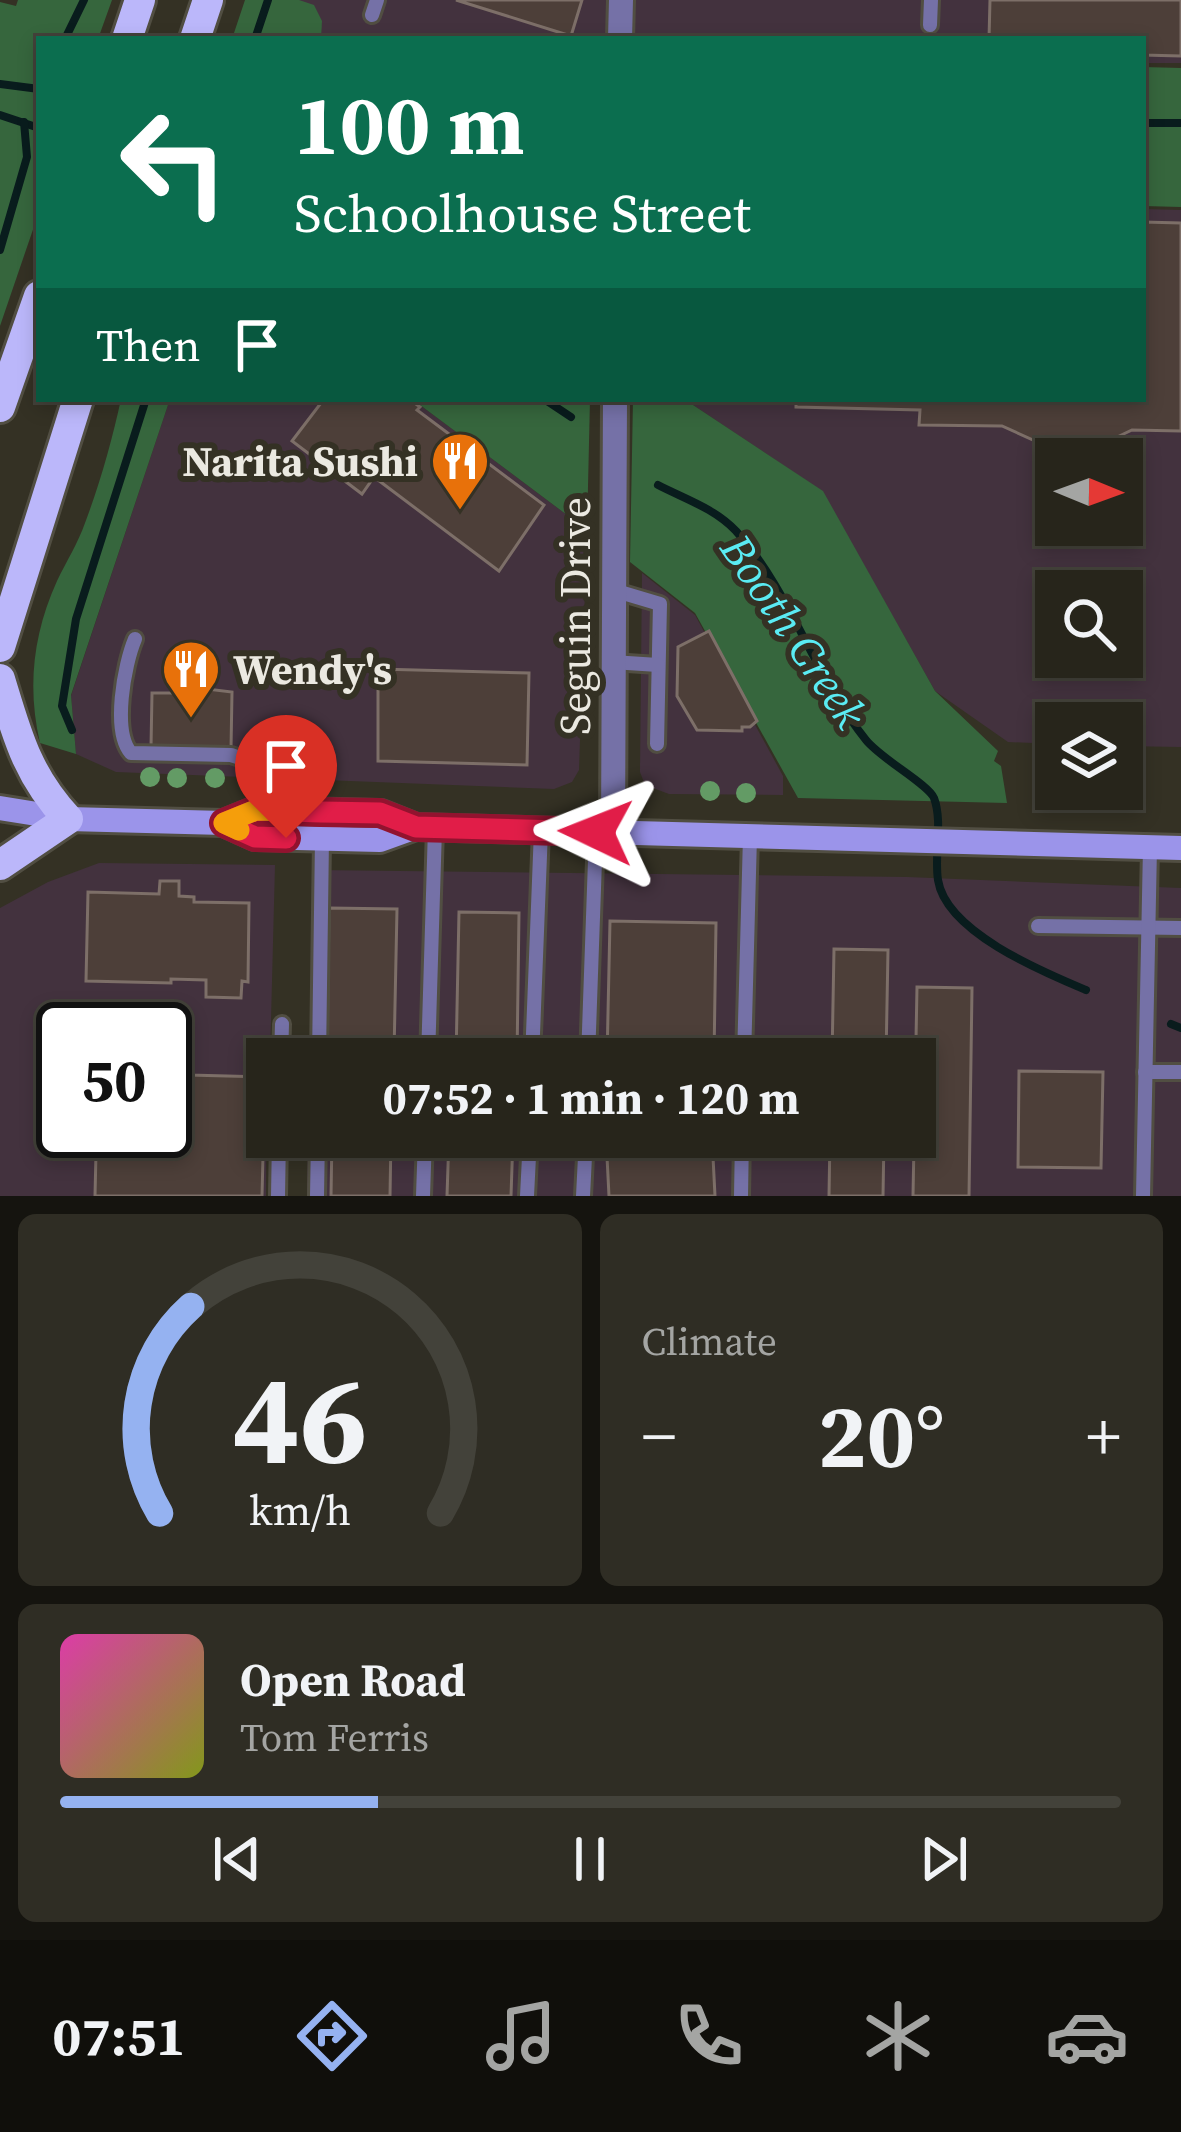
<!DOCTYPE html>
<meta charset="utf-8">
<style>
:root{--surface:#27251b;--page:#2f2d24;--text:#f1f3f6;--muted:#a4a5a3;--line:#43423a;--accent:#95b2f1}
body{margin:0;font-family:"Source Serif 4",serif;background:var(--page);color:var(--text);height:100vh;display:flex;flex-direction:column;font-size:45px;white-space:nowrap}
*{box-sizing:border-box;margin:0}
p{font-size:39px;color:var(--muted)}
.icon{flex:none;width:66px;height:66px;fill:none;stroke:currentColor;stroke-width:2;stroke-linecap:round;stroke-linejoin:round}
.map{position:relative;height:1196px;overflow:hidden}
.side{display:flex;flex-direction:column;gap:18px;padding:18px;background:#15140f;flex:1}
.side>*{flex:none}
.banner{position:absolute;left:36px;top:36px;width:1110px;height:366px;border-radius:0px;box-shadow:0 6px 18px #0003,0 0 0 3px var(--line);background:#0b6e4f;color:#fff;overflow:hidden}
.needle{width:78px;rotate:91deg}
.tools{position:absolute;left:1035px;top:438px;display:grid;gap:24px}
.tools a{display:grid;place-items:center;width:108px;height:108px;border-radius:0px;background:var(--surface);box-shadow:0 6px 18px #0003,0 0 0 3px var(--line);font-size:60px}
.speed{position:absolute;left:36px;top:1002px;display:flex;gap:24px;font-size:60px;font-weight:700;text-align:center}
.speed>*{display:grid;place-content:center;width:156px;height:156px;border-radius:50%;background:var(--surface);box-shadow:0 6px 18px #0003,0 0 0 3px var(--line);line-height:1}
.speed .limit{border:6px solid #111;border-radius:18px;background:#fff;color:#111}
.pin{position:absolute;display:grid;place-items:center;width:102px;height:102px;color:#fff;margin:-123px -51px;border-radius:50% 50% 50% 0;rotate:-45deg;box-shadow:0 0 12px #0007}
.pin .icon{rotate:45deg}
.me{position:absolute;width:132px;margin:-66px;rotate:272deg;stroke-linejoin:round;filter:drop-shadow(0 0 9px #0008)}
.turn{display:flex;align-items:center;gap:42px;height:252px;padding:0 60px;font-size:54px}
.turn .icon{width:156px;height:156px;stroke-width:2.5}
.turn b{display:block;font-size:84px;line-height:102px}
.then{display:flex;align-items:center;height:114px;padding:0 60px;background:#0003;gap:24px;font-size:45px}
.big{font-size:90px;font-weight:700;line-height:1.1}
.side .widget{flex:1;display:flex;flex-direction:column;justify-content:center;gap:18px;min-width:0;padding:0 42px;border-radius:18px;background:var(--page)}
.side .dial{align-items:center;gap:0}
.dial svg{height:312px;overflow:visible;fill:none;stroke:var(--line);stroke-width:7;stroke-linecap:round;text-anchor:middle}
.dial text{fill:var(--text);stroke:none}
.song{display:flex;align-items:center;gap:36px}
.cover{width:144px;height:144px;border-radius:18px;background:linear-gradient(135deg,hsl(320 70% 55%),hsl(70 70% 35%))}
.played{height:12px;border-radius:6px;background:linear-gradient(90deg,var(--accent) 30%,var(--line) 30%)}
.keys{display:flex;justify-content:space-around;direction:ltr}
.heat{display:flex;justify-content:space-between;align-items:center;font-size:66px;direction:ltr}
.side .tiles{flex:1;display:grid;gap:18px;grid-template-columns:1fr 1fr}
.widget:last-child{grid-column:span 2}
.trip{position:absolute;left:246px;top:1038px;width:690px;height:120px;border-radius:0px;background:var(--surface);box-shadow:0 6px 18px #0003,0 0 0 3px var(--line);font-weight:700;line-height:120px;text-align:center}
.tabs{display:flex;height:192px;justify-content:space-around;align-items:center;background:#100f0b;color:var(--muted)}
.tabs .icon{width:84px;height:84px}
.tabs .active{color:var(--accent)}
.tabs b{font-size:54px;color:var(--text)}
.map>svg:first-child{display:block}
</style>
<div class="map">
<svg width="1181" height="1196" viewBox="0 0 1181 1196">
<rect width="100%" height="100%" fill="#343124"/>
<g fill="#43323e" fill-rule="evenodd">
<path d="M277 0H1181V63H1143V39H265Z"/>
<path d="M1143 209 1181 210V747L1122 746V723H1056V744L1008 742 935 691 822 491 684 399H1143ZM1056 459H1122V525H1056ZM1056 591H1122V657H1056Z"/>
<path d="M170 399H412L587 530 579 770 572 782 554 789 116 772 76 754 71 696Z"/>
<path d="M642 573 695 615 783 776V795L669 794 645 785 640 772Z"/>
<path d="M99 863 275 865 270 1059H267L266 1196H0V908L48 882ZM63 1029H165V1131H63Z"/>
<path d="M314 870 907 877 1181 888V1196H307L308 1137H915V1059H310Z"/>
</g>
<g fill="#36663d">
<path d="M18 0H112L98 39H39V212L0 326V2L16 6Z"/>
<path d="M245 0H299L314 5 322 21 321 39H232Z"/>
<path d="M1143 67 1181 68V207L1143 206Z"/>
<path d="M121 399H170L71 695 76 754 40 743C27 687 33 634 57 581 66 562 78 543 85 523 100 483 112 441 121 399Z"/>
<path d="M412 399H590L587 530Z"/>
<path d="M633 399H684L823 491 935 691 998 751 994 761 1001 766 1007 803 798 798 695 613 630 562Z"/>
</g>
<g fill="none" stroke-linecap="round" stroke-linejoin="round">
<g stroke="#091c1d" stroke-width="8">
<path d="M65 39 84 0"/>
<path d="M255 39 268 0"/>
<path d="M0 84 39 89"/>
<path d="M0 115 39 128"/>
<path d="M1143 123H1181"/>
<path d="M0 250 27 157 24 122"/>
<path d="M544 399 571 417"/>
<path d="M658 485C685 499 714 508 736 531 791 592 814 676 866 740 881 759 928 784 934 798 943 822 934 855 938 880 946 932 1043 972 1086 990"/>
<path d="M72 730 62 706 76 619 146 399"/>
<path d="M1171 1024 1181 1028"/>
</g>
</g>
<g fill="#4d3f39" stroke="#7d6f68" stroke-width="3">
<path d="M456 0H582L571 36Z"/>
<path d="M990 0H1181V56L1143 55V39H989Z"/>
<path d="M1143 222 1181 223V431L1132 430 1094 448 1053 449 1002 426 919 425 920 410 796 407V399H1143Z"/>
<path d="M324 399H409L420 407 417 410 544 505 499 571 374 477 362 494 292 441Z"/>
<path d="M709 631 757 721 750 727H742V731L697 730 677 696 678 647Z"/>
<path d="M378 669 529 673 527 765 378 761Z"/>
<path d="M174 685 232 692 231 749 151 747 152 693H174Z"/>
<path d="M160 881H179V896L194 897V902L249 903 248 982 242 981 241 998 206 997V980L171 979V983L86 981 88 892 159 894Z"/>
<path d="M329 908 397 909 394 1054 327 1053Z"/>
<path d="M459 912 519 913 517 1059 456 1058Z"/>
<path d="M610 921 716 923 714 1059H607Z"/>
<path d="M834 949 888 950 886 1059H832Z"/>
<path d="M917 987 972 988 969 1196H913Z"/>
<path d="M165 1065 189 1066V1075L265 1077 262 1196H95L96 1153H106L107 1141 97 1140V1131H165Z"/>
<path d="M1019 1071 1103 1072 1101 1168 1018 1167Z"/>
<path d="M332 1137H391L390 1196H331Z"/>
<path d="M449 1137H513L511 1196H447Z"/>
<path d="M606 1137H712L715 1196H609Z"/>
<path d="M830 1137H884L883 1196H829Z"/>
</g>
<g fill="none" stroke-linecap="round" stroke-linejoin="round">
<g stroke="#514e42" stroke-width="20">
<g id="lane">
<path d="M372 15 377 0"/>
<path d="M930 25 931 0"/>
<path d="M613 590 660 604 657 744"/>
<path d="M135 639C124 665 112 732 131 753L231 755 258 764 291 765"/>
<path d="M612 662 658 665"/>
<path d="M1038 926 1181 928"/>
<path d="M281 1059 282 1024"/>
<path d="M319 1059 322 839"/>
<path d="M428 1059 435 828"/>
<path d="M532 1059 541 830"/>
<path d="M588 1059 596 832"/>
<path d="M744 1059 750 836"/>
<path d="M1145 1072H1181"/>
<path d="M278 1196 279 1137"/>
<path d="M317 1196 318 1137"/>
<path d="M423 1196 425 1137"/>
<path d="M527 1196 530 1137"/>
<path d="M583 1196 586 1137"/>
<path d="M741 1196 742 1137"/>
<path d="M1143 1196 1150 847"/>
</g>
</g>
<g stroke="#514e42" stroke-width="30">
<g id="street">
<path d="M620 39 621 0"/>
<path d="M613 832 615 399"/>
</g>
</g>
<g stroke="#514e42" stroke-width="30">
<g id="secondary">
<path d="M0 808 68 819 224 823 255 837 380 840 416 827"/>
<path d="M224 823 256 810 381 813 416 827 1181 848"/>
</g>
</g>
<g stroke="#514e42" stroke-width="36">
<g id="primary">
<path d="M127 39 140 0"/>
<path d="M195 39 208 0"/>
<path d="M0 407 39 296"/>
<path d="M0 647 78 399"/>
<path d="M0 679C17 735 27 775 68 819L0 865"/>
</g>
</g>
<use href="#lane" stroke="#7571a7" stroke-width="14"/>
<use href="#street" stroke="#7571a7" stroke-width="24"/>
<use href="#secondary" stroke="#9b94ea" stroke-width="24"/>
<use href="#primary" stroke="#bbb7fa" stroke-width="30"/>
</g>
<g fill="#639b65">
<circle cx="150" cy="777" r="10"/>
<circle cx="177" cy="778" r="10"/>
<circle cx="215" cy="778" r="10"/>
<circle cx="294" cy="778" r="10"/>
<circle cx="261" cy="780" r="10"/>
<circle cx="710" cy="791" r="10"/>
<circle cx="746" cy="793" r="10"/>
</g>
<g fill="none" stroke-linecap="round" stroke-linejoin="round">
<g stroke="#92132f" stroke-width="30">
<path id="route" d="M286 838 255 837 224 823 256 810 321 812 380 813 416 827 596 832"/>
</g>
<use href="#route" stroke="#e11d48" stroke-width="21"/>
<path stroke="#f59e0b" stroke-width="21" d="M239 830 224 823 256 810 294 811"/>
</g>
<defs>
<g id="restaurant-pin" transform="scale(3)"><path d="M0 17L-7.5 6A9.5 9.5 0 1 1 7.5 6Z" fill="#e8710a" stroke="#343124"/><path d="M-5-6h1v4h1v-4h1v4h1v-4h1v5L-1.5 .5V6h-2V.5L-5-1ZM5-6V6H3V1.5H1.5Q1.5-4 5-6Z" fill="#fff"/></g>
</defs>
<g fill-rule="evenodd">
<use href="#restaurant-pin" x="460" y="461"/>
<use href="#restaurant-pin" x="191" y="669"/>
</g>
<g text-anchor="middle" stroke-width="12" stroke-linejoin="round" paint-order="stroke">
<g font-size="42" font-weight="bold" fill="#ebe9e1" stroke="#343124" text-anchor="end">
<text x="418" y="476">Narita Sushi</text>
<text x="233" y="684" text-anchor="start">Wendy's</text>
</g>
<g font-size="42" fill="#ebe9e1" stroke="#343124">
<text transform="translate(575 616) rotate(-90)" y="15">Seguin Drive</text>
</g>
<g font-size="45" font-style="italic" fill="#5aebf3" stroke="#343124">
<text transform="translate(794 631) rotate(56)" y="16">Booth Creek</text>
</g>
</g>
</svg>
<div class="tools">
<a><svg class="needle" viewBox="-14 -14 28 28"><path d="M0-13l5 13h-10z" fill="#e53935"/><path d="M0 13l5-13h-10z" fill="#a4a5a3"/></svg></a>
<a><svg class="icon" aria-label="search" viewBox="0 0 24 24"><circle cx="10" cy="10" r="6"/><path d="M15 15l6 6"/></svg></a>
<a><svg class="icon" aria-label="layers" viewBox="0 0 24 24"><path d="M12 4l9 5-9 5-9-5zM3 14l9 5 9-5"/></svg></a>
</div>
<div class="speed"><div class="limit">50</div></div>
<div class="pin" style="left:286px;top:838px;background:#d93025"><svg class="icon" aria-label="arrive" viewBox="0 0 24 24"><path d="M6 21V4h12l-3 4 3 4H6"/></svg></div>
<svg class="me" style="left:596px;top:832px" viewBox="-20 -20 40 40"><path d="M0-17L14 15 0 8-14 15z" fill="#e11d48" stroke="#fff" stroke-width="4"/></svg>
<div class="trip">07:52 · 1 min · 120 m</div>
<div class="banner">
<div class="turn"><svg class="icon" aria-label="left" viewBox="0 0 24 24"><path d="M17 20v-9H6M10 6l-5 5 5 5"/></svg><div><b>100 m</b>Schoolhouse Street</div></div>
<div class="then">Then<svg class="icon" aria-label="arrive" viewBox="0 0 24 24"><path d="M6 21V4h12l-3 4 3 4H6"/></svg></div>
</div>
</div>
<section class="side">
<div class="tiles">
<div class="widget dial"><svg viewBox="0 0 100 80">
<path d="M14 69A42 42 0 1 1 86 69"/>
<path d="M14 69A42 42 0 0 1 22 16" stroke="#95b2f1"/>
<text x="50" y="56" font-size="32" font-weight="700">46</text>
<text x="50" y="72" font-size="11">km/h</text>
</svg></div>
<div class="widget"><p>Climate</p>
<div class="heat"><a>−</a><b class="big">20°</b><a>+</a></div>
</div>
<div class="widget">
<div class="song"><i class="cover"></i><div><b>Open Road</b><p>Tom Ferris</p></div></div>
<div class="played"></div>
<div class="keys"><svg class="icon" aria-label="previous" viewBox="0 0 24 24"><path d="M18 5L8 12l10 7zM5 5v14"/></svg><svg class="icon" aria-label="pause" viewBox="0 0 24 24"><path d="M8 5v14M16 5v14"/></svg><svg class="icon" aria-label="next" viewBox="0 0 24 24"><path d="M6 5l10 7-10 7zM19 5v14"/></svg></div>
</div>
</div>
</section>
<nav class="tabs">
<b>07:51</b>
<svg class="icon active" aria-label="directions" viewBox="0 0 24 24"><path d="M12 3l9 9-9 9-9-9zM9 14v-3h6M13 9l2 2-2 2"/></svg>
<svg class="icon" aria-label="music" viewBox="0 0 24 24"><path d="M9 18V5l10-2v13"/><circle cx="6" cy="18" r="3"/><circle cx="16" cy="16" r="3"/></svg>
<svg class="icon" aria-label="phone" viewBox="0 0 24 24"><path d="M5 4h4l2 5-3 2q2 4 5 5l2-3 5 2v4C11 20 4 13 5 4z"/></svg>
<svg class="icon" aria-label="climate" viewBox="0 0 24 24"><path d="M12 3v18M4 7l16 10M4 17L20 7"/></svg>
<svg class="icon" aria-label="car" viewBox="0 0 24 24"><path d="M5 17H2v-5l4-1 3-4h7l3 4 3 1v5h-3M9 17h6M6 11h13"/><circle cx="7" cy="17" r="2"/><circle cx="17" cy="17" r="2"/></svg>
</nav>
